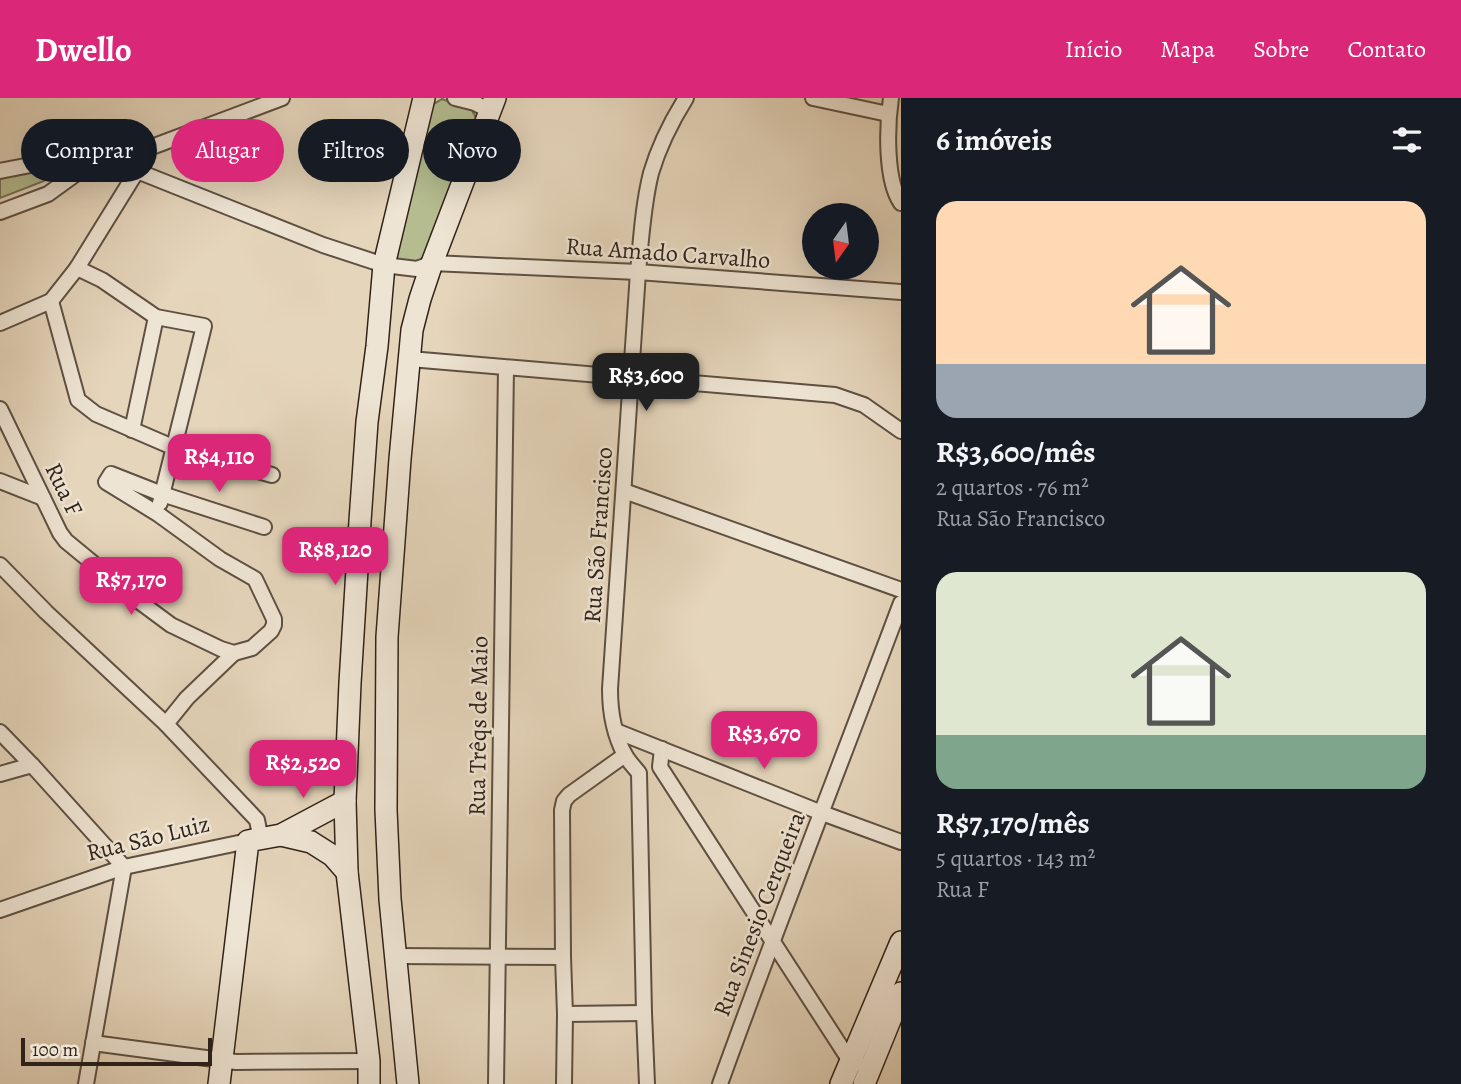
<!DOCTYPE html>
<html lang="pt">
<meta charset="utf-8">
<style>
:root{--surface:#171b24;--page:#20242c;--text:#f1f3f6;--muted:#9ea1a6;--accent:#db2777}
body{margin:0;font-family:Alegreya,serif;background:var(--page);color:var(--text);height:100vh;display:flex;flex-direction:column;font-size:26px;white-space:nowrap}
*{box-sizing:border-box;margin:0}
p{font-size:23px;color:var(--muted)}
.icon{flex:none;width:38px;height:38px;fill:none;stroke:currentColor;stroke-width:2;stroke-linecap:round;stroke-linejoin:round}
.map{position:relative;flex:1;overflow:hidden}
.sheet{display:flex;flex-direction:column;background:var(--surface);width:560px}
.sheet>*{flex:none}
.banner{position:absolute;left:21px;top:21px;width:665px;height:63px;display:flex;gap:14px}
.needle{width:46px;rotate:194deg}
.tools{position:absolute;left:802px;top:105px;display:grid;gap:14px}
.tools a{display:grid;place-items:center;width:77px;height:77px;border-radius:50%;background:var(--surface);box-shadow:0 7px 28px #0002;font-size:35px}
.scale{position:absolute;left:21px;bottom:18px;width:191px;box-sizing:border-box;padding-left:7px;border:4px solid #312319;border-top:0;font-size:19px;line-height:24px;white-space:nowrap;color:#312319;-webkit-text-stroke:5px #eee4d3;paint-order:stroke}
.price{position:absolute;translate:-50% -60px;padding:0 16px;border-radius:14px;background:var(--accent);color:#fff;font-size:23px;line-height:46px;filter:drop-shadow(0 2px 4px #0008)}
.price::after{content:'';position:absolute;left:50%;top:42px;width:21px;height:16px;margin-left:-10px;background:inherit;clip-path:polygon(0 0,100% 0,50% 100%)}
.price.current{background:#222;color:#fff}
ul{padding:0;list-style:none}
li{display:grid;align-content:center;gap:14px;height:371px;padding:0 35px}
li span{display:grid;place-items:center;height:217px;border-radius:21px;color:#555}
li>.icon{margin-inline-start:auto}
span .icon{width:126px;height:126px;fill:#fffc;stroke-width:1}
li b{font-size:30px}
h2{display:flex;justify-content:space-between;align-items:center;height:84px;padding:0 35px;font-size:30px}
.tag{padding:0 24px;border-radius:32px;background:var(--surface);box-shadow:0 7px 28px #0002;font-size:24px;line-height:63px}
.tag.current{background:var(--accent);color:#fff}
header{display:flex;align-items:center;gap:42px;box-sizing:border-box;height:98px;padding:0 35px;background:var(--accent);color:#fff}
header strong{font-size:33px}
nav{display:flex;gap:38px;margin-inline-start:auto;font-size:24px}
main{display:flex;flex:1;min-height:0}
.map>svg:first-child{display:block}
.green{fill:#b5bd90;stroke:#737054;stroke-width:2}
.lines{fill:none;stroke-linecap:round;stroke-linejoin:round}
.street-casing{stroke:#5e5042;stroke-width:18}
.secondary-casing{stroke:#312319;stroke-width:24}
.street{stroke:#eee4d3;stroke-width:14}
.secondary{stroke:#eee4d3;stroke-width:21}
.labels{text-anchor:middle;stroke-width:5;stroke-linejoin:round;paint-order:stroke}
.street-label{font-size:24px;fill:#312319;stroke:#eee4d3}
</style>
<header>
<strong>Dwello</strong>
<nav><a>Início</a><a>Mapa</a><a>Sobre</a><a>Contato</a></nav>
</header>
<main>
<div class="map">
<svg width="901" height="986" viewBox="0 0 901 986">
<rect width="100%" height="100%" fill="#e5d5bb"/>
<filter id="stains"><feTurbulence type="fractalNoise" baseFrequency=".00286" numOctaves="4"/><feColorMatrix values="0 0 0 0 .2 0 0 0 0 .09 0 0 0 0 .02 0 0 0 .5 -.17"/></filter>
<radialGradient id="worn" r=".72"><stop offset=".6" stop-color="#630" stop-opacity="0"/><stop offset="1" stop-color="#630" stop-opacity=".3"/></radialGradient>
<g class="green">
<polygon points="442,1 472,12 478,24 425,162 401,165 392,156 426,11"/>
<polygon points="39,70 47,74 48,79 44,83 0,100 0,81"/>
</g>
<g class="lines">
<defs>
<g id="street">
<polyline points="455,0 475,5 490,13"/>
<polyline points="813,0 888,16"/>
<path d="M891 0C887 27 885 82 901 105"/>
<polyline points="133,56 282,0"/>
<polyline points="0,73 46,64 77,75"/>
<polyline points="0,114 48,96 77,75 133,56 137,73 323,147 384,167 417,171 432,165 638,174 901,194"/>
<polyline points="77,170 102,182 156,219 204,228 160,405"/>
<polyline points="51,203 78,302 96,316 175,350 272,377"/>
<polyline points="0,225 51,203 77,170 137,73"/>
<polyline points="410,261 835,297 864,307 901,333"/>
<polyline points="0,311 60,435 66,443 140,504 171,527 221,551 234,555 252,550 271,533 274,527 274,521 255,481 220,461 158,416 106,384 111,376 162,396 264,429"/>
<polyline points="132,332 156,219"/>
<polyline points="0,383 43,400"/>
<polyline points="624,393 901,492"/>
<polyline points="0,467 46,514 166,626 257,722 261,742"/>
<polyline points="166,626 187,600 234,555"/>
<polyline points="616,633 822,715 901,744"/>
<polyline points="0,634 32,667 124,769 86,986"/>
<polyline points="662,651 660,669 850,963 857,965"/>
<polyline points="0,676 32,667"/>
<polyline points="0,812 124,769 248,743"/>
<polyline points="396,858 563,859"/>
<polyline points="565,916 644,915"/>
<polyline points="93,945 236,964 369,963"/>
<polyline points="496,986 506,270"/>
<polyline points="564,986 565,916 563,859 562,712 564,703 569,697 625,657"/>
<path d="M647 986 644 915 639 675C635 670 629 664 625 657 614 637 610 613 610 591L638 174C641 142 643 107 651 75 659 48 671 24 686 0"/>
<path d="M720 986C778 825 841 665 901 505"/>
</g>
<g id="secondary">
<polyline points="281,737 311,744 333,758 347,774"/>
<polyline points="219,986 248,743 281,737 345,703"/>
<polyline points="369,986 369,963 347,774 345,703 350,585 360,423 367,324 377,248 384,167 424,0"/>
<polyline points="408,986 390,801 386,712 387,539 400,361 412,232 420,201 432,165 495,0"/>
<polyline points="841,986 901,844"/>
<polyline points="864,986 901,895"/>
</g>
</defs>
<use href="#street" class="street-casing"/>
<use href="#secondary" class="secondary-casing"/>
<use href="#street" class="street"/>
<use href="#secondary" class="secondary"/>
</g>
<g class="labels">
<g class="street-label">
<text transform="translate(668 155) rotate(4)" y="8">Rua Amado Carvalho</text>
<text transform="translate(64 391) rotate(64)" y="8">Rua F</text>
<text transform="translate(598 437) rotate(-86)" y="8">Rua São Francisco</text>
<text transform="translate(478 628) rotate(-89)" y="8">Rua Trêqs de Maio</text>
<text transform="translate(148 740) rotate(-14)" y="8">Rua São Luiz</text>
<text transform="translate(759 816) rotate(-69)" y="8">Rua Sinesio Cerqueira</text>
</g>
</g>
<rect width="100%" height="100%" filter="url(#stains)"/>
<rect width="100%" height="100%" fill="url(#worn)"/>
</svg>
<div class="tools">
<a><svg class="needle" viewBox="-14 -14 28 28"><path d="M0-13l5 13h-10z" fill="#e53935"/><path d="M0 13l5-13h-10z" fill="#9ea1a6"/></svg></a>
</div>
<div class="scale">100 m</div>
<b class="price current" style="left:646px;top:315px">R$3,600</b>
<b class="price" style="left:219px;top:396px">R$4,110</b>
<b class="price" style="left:335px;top:489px">R$8,120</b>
<b class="price" style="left:131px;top:519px">R$7,170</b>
<b class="price" style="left:764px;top:673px">R$3,670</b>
<b class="price" style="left:303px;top:702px">R$2,520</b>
<div class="banner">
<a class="tag">Comprar</a>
<a class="tag current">Alugar</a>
<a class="tag">Filtros</a>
<a class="tag">Novo</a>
</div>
</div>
<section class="sheet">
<h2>6 imóveis<svg class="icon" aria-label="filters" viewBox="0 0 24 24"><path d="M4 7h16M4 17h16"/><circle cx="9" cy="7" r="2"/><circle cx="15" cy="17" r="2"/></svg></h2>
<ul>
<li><span style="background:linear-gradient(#ffd9b3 75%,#9aa5b1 0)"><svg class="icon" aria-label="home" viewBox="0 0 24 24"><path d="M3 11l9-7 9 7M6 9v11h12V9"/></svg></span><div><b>R$3,600/mês</b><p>2 quartos · 76 m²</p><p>Rua São Francisco</p></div></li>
<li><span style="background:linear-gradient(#dfe7d0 75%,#7fa58c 0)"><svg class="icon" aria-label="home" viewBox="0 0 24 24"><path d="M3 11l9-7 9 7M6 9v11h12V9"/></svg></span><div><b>R$7,170/mês</b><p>5 quartos · 143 m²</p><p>Rua F</p></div></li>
</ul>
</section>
</main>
